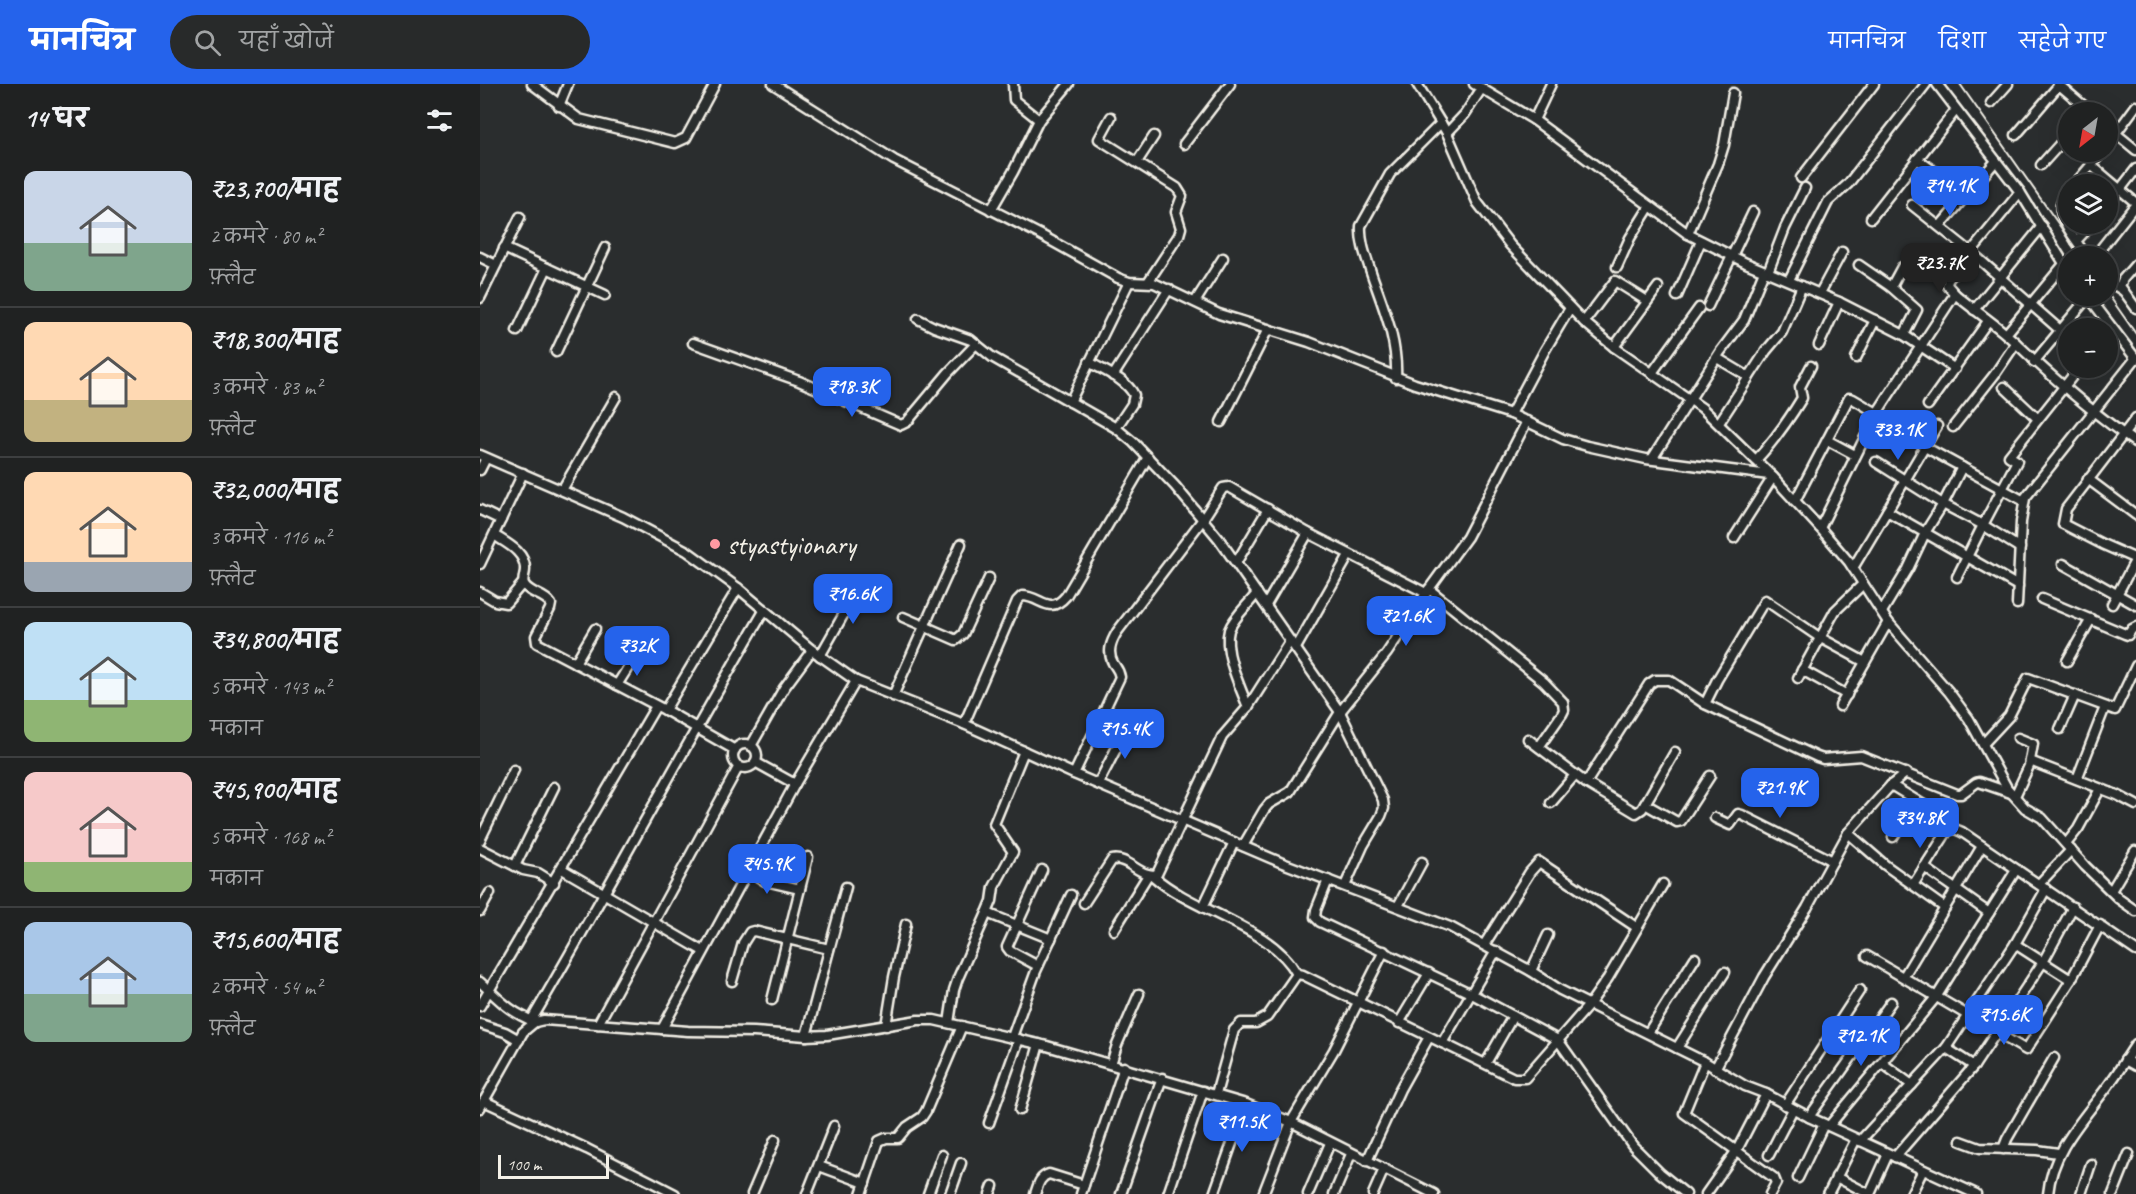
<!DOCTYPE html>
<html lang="hi">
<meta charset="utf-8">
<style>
:root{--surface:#202222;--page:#282a2a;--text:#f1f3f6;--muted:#a2a4a5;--line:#3d3f40;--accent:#2563eb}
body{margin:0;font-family:Caveat,"Playpen Sans Deva",sans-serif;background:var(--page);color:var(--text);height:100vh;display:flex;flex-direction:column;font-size:22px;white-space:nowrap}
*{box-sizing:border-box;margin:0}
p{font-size:20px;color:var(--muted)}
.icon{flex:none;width:33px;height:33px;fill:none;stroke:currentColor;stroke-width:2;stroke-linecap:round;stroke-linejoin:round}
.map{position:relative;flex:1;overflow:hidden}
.drawer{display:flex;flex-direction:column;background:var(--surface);width:480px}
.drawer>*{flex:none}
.needle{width:39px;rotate:211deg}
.controls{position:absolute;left:1578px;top:18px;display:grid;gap:12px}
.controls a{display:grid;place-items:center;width:60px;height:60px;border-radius:50%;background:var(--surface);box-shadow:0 6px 24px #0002,0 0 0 2px var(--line);font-size:30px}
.scale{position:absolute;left:18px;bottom:15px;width:111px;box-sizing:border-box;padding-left:6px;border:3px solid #f4f1e8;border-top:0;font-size:16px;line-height:21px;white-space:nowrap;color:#f4f1e8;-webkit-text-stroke:4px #2a2d2e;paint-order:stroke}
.price{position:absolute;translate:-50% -51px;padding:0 14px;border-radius:12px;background:var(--accent);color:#fff;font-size:20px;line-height:39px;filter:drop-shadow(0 2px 3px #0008)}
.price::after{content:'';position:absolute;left:50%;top:36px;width:18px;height:14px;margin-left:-9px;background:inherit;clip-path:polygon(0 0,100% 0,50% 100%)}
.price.selected{background:#222;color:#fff}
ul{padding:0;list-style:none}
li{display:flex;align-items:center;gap:18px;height:150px;padding:0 24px}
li+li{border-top:2px solid var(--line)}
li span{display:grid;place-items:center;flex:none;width:168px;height:120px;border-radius:12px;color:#555}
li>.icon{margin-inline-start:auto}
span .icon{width:72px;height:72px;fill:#fffc;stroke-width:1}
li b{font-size:26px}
h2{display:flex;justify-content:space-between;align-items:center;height:72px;padding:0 24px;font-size:26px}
header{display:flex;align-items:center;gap:36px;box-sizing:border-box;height:84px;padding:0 30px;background:var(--accent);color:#fff}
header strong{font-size:28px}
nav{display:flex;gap:33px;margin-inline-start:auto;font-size:21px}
.search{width:420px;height:54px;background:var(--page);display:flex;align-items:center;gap:15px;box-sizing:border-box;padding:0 21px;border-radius:33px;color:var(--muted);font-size:22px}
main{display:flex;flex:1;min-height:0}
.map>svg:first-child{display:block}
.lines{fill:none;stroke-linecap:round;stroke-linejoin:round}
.minor-casing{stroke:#f4f1e8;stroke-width:13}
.minor{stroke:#2a2d2e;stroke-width:8}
.rail{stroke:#f4f1e8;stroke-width:2}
.poi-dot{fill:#ff9aa2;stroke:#2a2d2e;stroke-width:2}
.labels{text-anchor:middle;stroke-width:6;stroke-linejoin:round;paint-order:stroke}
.poi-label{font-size:28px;fill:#f4f1e8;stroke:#2a2d2e;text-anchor:start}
</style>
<header>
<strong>मानचित्र</strong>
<div class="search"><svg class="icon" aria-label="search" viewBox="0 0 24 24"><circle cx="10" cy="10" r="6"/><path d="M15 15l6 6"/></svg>यहाँ खोजें</div>
<nav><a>मानचित्र</a><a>दिशा</a><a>सहेजे गए</a></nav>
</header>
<main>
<section class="drawer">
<h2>14 घर<svg class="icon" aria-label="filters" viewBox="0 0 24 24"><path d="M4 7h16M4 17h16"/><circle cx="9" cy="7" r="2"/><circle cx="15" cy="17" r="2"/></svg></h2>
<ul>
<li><span style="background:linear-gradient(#c9d6e8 60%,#7fa58c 0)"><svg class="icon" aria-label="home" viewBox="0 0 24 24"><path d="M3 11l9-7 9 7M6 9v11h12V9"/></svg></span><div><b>₹23,700/माह</b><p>2 कमरे · 80 m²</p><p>फ़्लैट</p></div></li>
<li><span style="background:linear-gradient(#ffd9b3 65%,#c2b280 0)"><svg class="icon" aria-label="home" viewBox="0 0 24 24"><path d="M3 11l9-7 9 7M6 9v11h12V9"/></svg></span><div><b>₹18,300/माह</b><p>3 कमरे · 83 m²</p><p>फ़्लैट</p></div></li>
<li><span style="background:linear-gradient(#ffd9b3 75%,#9aa5b1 0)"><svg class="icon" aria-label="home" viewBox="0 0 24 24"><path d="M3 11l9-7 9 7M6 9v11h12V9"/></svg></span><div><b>₹32,000/माह</b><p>3 कमरे · 116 m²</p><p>फ़्लैट</p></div></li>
<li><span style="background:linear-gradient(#bfe0f5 65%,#8fb573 0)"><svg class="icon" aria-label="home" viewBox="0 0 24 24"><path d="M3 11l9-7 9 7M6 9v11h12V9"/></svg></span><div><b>₹34,800/माह</b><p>5 कमरे · 143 m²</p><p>मकान</p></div></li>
<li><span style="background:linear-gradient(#f6c9c9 75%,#8fb573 0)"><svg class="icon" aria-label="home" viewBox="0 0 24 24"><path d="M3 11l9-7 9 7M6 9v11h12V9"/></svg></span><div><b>₹45,900/माह</b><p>5 कमरे · 168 m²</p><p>मकान</p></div></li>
<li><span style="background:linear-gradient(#a9c7e8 60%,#7fa58c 0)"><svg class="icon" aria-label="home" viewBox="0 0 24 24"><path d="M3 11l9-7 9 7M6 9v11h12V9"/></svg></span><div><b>₹15,600/माह</b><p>2 कमरे · 54 m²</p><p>फ़्लैट</p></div></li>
</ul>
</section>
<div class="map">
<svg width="1656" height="1110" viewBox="0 0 1656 1110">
<rect width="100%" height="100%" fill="#2a2d2e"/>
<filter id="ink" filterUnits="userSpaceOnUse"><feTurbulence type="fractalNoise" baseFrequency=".0167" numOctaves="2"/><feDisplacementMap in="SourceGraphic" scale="12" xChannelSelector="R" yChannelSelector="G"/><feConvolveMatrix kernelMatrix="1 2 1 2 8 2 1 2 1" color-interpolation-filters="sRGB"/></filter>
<g filter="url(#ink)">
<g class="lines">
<defs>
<g id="minor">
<polyline points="52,0 99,35 195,59 206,54 235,0"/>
<polyline points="293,0 414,76 559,150 638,194 649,198 674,199 739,230 829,258 935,300 1031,330 1083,355 1107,362 1166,375 1289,391"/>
<polyline points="533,0 534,16 559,36"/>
<polyline points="937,0 967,49 997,118 1030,161 1104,238 1134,263 1222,324 1293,393 1340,444 1369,478 1408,538 1469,608 1489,635 1527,704 1545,724 1562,734 1605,782 1639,815 1656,827"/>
<polyline points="994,0 1054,36 1208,150 1266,179 1359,218 1424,251 1475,285"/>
<polyline points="1457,0 1540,108 1588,186"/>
<polyline points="1578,0 1611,28"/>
<polyline points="1511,19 1528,0"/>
<polyline points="79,22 88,0"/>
<polyline points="631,33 619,55 697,104 702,112 696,128 701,144 699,151 668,198"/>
<polyline points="1054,36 1071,0"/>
<polyline points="1628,43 1656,66"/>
<polyline points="967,49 985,30 1002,4"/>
<polyline points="1536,51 1579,1"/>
<polyline points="704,60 750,0"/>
<polyline points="1628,60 1656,22"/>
<polyline points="1437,75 1487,111"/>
<polyline points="657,78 674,52"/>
<polyline points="1561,81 1588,51"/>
<polyline points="1611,81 1656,119"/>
<polyline points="1321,94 1394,0"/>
<polyline points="1595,100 1622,68"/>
<path d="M1588 108C1586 112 1582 116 1581 121 1578 134 1599 161 1606 172"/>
<polyline points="1432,121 1491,168 1588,253"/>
<polyline points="1628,121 1656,85"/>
<polyline points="511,126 533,88 559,36 589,0"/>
<polyline points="1391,134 1476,26"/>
<polyline points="1460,142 1516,77"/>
<polyline points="1208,150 1238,80 1244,61 1253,9"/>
<polyline points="1596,157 1612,140"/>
<polyline points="24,164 125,211"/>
<polyline points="1615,172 1656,120"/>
<polyline points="0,173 16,181"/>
<polyline points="1656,180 1643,195 1640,202 1656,224"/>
<polyline points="1379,181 1411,203"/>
<polyline points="1137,183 1150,154 1170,122"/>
<polyline points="1422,183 1411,203 1437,226 1424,251"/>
<polyline points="1288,188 1305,144 1325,104"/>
<polyline points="1309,196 1348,118 1368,100 1446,0"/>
<polyline points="1628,197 1642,206"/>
<polyline points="1340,209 1362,168"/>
<polyline points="1475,210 1467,201 1468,196 1540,108"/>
<polyline points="1197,212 1221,157"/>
<polyline points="1608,212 1656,275"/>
<polyline points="0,214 40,133"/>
<polyline points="715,218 743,174"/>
<polyline points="1228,222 1273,128"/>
<polyline points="1494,226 1562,142"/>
<polyline points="438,235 454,243 491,256 512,273 636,344 653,358 695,402 739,455 860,628 903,716 904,724 901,732 883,762 865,802"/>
<polyline points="1104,238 1135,197 1167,217"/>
<polyline points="37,247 67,184"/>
<polyline points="1526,250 1584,180"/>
<polyline points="213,259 319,297 421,341 427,338 468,289 496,260"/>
<polyline points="1339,261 1359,218"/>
<polyline points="1134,263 1178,203"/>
<polyline points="76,268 125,164"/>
<polyline points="1237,274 1269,293"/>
<polyline points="1376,274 1395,236"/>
<path d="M609 278C624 287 646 295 654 311L652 320 636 344"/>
<polyline points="1554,278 1609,212"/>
<polyline points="1172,289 1219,224"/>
<polyline points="633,292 689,205"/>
<path d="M916 294C918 256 903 223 891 188 886 173 880 158 881 142L910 90 961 39"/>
<polyline points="1524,303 1558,335"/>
<polyline points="590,318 649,198"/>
<polyline points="1448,321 1508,237"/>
<polyline points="1031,330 1065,266 1090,224"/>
<polyline points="1656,334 1586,425 1583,440 1622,460 1656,475"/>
<polyline points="741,338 788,245"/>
<polyline points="1239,339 1286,267 1302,248 1322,202"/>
<polyline points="1473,343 1515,290 1536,259"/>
<polyline points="1347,356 1375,371"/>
<polyline points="1445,363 1544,417"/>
<polyline points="0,371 143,433 207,467 258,504 332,566 376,597 484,640 594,690 800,778 970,843 1051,887 1080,906 1225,978 1265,1002 1286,1010 1329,1033 1496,1110"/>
<polyline points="1172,375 1240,268 1264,236 1284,187"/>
<path d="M1276 376C1294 357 1308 337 1322 314L1320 303 1331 282"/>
<polyline points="1396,378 1461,419 1503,441 1537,377 1529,372 1599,284"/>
<polyline points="0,386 6,374"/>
<polyline points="1608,395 1656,431"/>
<polyline points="82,406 136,313"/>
<polyline points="1315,417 1369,314 1373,315 1397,329"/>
<polyline points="0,426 21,436"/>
<polyline points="1407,427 1457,342"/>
<path d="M1340 444 1397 329 1475 210C1495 227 1517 241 1536 259 1574 295 1613 329 1656 359"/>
<path d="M14 451C26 459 46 468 45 486 45 490 42 496 44 500 49 510 65 510 71 520L70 525 56 552 57 559 185 626 255 666"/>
<polyline points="1254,454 1293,393"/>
<polyline points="756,479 788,425"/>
<polyline points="0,480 43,389"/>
<polyline points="1583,480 1656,521"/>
<polyline points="1373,484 1407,427 1538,502"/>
<polyline points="1477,493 1503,441 1540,464"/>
<polyline points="949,505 1064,598 1083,618 1084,626 1082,630 1059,663"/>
<polyline points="0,508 15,517 26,519 43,499"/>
<polyline points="1562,515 1645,550 1648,551 1652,545 1656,543"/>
<polyline points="1537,520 1541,438 1545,414 1656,274"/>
<polyline points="1632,520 1656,475"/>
<polyline points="786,521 828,449"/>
<polyline points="1402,528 1428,485 1446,447 1463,420 1482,383"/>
<polyline points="423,533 476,556 483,550 509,494"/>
<polyline points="816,564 869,471"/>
<polyline points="340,572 382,498"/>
<polyline points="1587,577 1611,535"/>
<polyline points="95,579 115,545"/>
<polyline points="1322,586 1367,611"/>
<polyline points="1318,594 1355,527 1383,500"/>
<polyline points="137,601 156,571"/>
<polyline points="413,612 481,460"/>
<polyline points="1225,620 1237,596 1285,516 1339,553 1385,578"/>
<polyline points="1360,622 1408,538"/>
<path d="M768 623C760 603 743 567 749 546 754 533 769 520 777 509"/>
<polyline points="185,626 258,504"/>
<path d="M484 640 537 517 542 512C561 512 569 532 586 512L668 373"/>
<polyline points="1580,645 1595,611"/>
<polyline points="1048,655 1106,699 1156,729 1162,725 1195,668"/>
<polyline points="1503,660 1529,632 1548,594 1635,626 1656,582"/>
<circle cx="265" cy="672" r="12"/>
<polyline points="271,662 304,604 332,566"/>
<polyline points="1550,677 1637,711 1656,721"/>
<polyline points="275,678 315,700"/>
<path d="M594 690 640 593C639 586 637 585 633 579 627 568 631 558 637 548L723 435 743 404 749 403 828 449 946 509"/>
<polyline points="1597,695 1625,623"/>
<polyline points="1106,699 1169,600 1175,596 1189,596 1225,620 1337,673 1343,675 1381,672 1477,710 1481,710 1496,699 1499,698 1531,709"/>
<polyline points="618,700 649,640"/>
<polyline points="1411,701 1457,729 1470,743 1482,748 1656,867"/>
<polyline points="1535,712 1549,682 1553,660 1538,654"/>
<polyline points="1071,719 1095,691"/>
<polyline points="1165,720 1197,738 1201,737 1230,692"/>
<polyline points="1235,734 1250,741 1258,730 1262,731 1353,777"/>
<polyline points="1368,749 1405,781 1465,824"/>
<polyline points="1413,753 1437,717"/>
<polyline points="0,756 34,686"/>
<polyline points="1586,760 1598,745 1620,705"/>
<polyline points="763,762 784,726 789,720 810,708 860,628 907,569 949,505 987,453 1047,337"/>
<polyline points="0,764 43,786 58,789 74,799"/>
<polyline points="35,782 74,703"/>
<polyline points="1444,783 1509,829"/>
<polyline points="82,785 223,867"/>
<polyline points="267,786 285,797 320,805"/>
<path d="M673 792C715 829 791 842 817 890"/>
<polyline points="848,796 836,826 835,833 840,838 992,910 1078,956 1153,1062 1180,1089 1206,1110"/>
<polyline points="1559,800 1591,766"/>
<polyline points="1433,801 1470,743"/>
<polyline points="1631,807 1655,767"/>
<path d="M604 819 632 776C648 772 661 795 677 790L742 653 768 623 810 557"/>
<polyline points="918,822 942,778"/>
<polyline points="723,823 754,758"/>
<polyline points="0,827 10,809"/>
<polyline points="507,829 571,855"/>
<polyline points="634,846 668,791"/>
<polyline points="1535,860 1591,896"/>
<polyline points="1004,861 1050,788 1059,778 1156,843"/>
<polyline points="1387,872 1489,932"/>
<polyline points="558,882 530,867 527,863 562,786"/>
<polyline points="1051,887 1068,851"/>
<polyline points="1424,892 1502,762"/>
<polyline points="252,897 263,859 270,848 274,847 349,865"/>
<path d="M0 898C20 916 28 927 55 938"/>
<polyline points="292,916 328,773"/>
<polyline points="0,922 176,622"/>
<path d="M51 937C131 801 204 663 284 527"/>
<polyline points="469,939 474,906 478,894 507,829 512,817 514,803 533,768 514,740 544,667"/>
<polyline points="919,939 949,889"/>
<polyline points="0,940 25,948 39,956"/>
<polyline points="118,940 259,682"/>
<polyline points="406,942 414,893 426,840"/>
<polyline points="182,945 315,700 376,597"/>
<polyline points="1168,949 1215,874"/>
<polyline points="1517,949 1546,966 1591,896 1620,841"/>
<polyline points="326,952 366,803"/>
<polyline points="532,953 556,887 591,811"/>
<polyline points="962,959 1016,867"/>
<polyline points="1197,964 1245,888"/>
<polyline points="1466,964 1494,982"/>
<polyline points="1645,976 1656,982"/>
<polyline points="1225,978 1204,1029 1294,1094 1296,1099 1290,1110"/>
<polyline points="1006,979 1033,932"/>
<polyline points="1402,979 1432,1001"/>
<polyline points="631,980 637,961 659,910"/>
<polyline points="1235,985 1284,893 1327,824 1368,749 1411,701 1426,689"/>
<polyline points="736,1010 754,946 761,939 776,939 787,933 817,890 823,891 1034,994 1045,994 1109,921 1128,894 1183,800"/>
<polyline points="4,1017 107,1065 195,1110"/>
<polyline points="1305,1021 1380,906"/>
<polyline points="0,1024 43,948 55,938 64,936 208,947 274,948 326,952 347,951 438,936 454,936 567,962 766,1020 811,1038 954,1110"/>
<polyline points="540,1026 559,960"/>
<polyline points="1329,1033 1411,918"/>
<polyline points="509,1039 539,955"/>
<polyline points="1349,1042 1457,912 1536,786"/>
<polyline points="1380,1057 1466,964 1535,860 1566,805"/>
<polyline points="1481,1057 1500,1064 1557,1066 1578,1069"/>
<polyline points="1523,1065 1527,1055 1574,974"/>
<polyline points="1289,1071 1313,1025"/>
<polyline points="1415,1073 1494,982 1563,878 1593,823"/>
<polyline points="887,1077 920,1005 949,953"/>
<polyline points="339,1082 385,1099"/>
<polyline points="1356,1093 1389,1110"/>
<polyline points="1318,1094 1344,1040"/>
<polyline points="272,1110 295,1056"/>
<polyline points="327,1110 354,1042"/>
<polyline points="381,1110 399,1057 406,1054 418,1054 427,1043 442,1033 446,1027 482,942"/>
<polyline points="448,1110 462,1071"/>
<polyline points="470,1110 481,1079"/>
<polyline points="510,1110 513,1102"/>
<path d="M555 1110C558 1102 559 1093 569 1090L604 1101"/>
<polyline points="601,1110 644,983"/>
<polyline points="641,1110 682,994"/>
<polyline points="688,1110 723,1007"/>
<polyline points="734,1110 766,1020"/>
<polyline points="783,1110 811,1038 854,966 904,867"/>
<polyline points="828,1110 850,1059"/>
<polyline points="854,1110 871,1070"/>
<polyline points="893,1110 904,1085"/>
<polyline points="1226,1110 1257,1066 1286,1010"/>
<polyline points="1348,1110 1376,1055"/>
<polyline points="1390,1110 1408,1070"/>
<polyline points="1431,1110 1443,1086"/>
<path d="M1568 1110C1572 1065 1605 1034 1630 999 1639 987 1647 973 1656 960"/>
<polyline points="1601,1110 1611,1080"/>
<polyline points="1633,1110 1649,1070"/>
</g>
</defs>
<use href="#minor" class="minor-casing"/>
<use href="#minor" class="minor"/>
<g class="rail">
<polyline points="1480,0 1601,172"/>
<polyline points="1628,210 1656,250"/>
</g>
</g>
</g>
<circle class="poi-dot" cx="235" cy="460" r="6"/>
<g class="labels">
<g class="poi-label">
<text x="247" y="470">styastyionary</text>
</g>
</g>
</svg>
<div class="controls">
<a><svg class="needle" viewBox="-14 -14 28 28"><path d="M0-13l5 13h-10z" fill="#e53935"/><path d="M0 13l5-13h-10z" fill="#a2a4a5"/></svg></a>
<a><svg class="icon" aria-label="layers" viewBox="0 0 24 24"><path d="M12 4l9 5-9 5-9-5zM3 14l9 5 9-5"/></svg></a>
<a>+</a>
<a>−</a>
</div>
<div class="scale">100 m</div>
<b class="price" style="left:1470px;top:133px">₹14.1K</b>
<b class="price selected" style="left:1460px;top:210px">₹23.7K</b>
<b class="price" style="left:372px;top:334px">₹18.3K</b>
<b class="price" style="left:1418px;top:377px">₹33.1K</b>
<b class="price" style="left:373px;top:541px">₹16.6K</b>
<b class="price" style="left:926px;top:563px">₹21.6K</b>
<b class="price" style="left:157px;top:593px">₹32K</b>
<b class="price" style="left:645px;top:676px">₹15.4K</b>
<b class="price" style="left:1300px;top:735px">₹21.9K</b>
<b class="price" style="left:1440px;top:765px">₹34.8K</b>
<b class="price" style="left:287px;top:811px">₹45.9K</b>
<b class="price" style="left:1524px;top:962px">₹15.6K</b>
<b class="price" style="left:1381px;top:983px">₹12.1K</b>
<b class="price" style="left:762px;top:1069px">₹11.5K</b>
</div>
</main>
